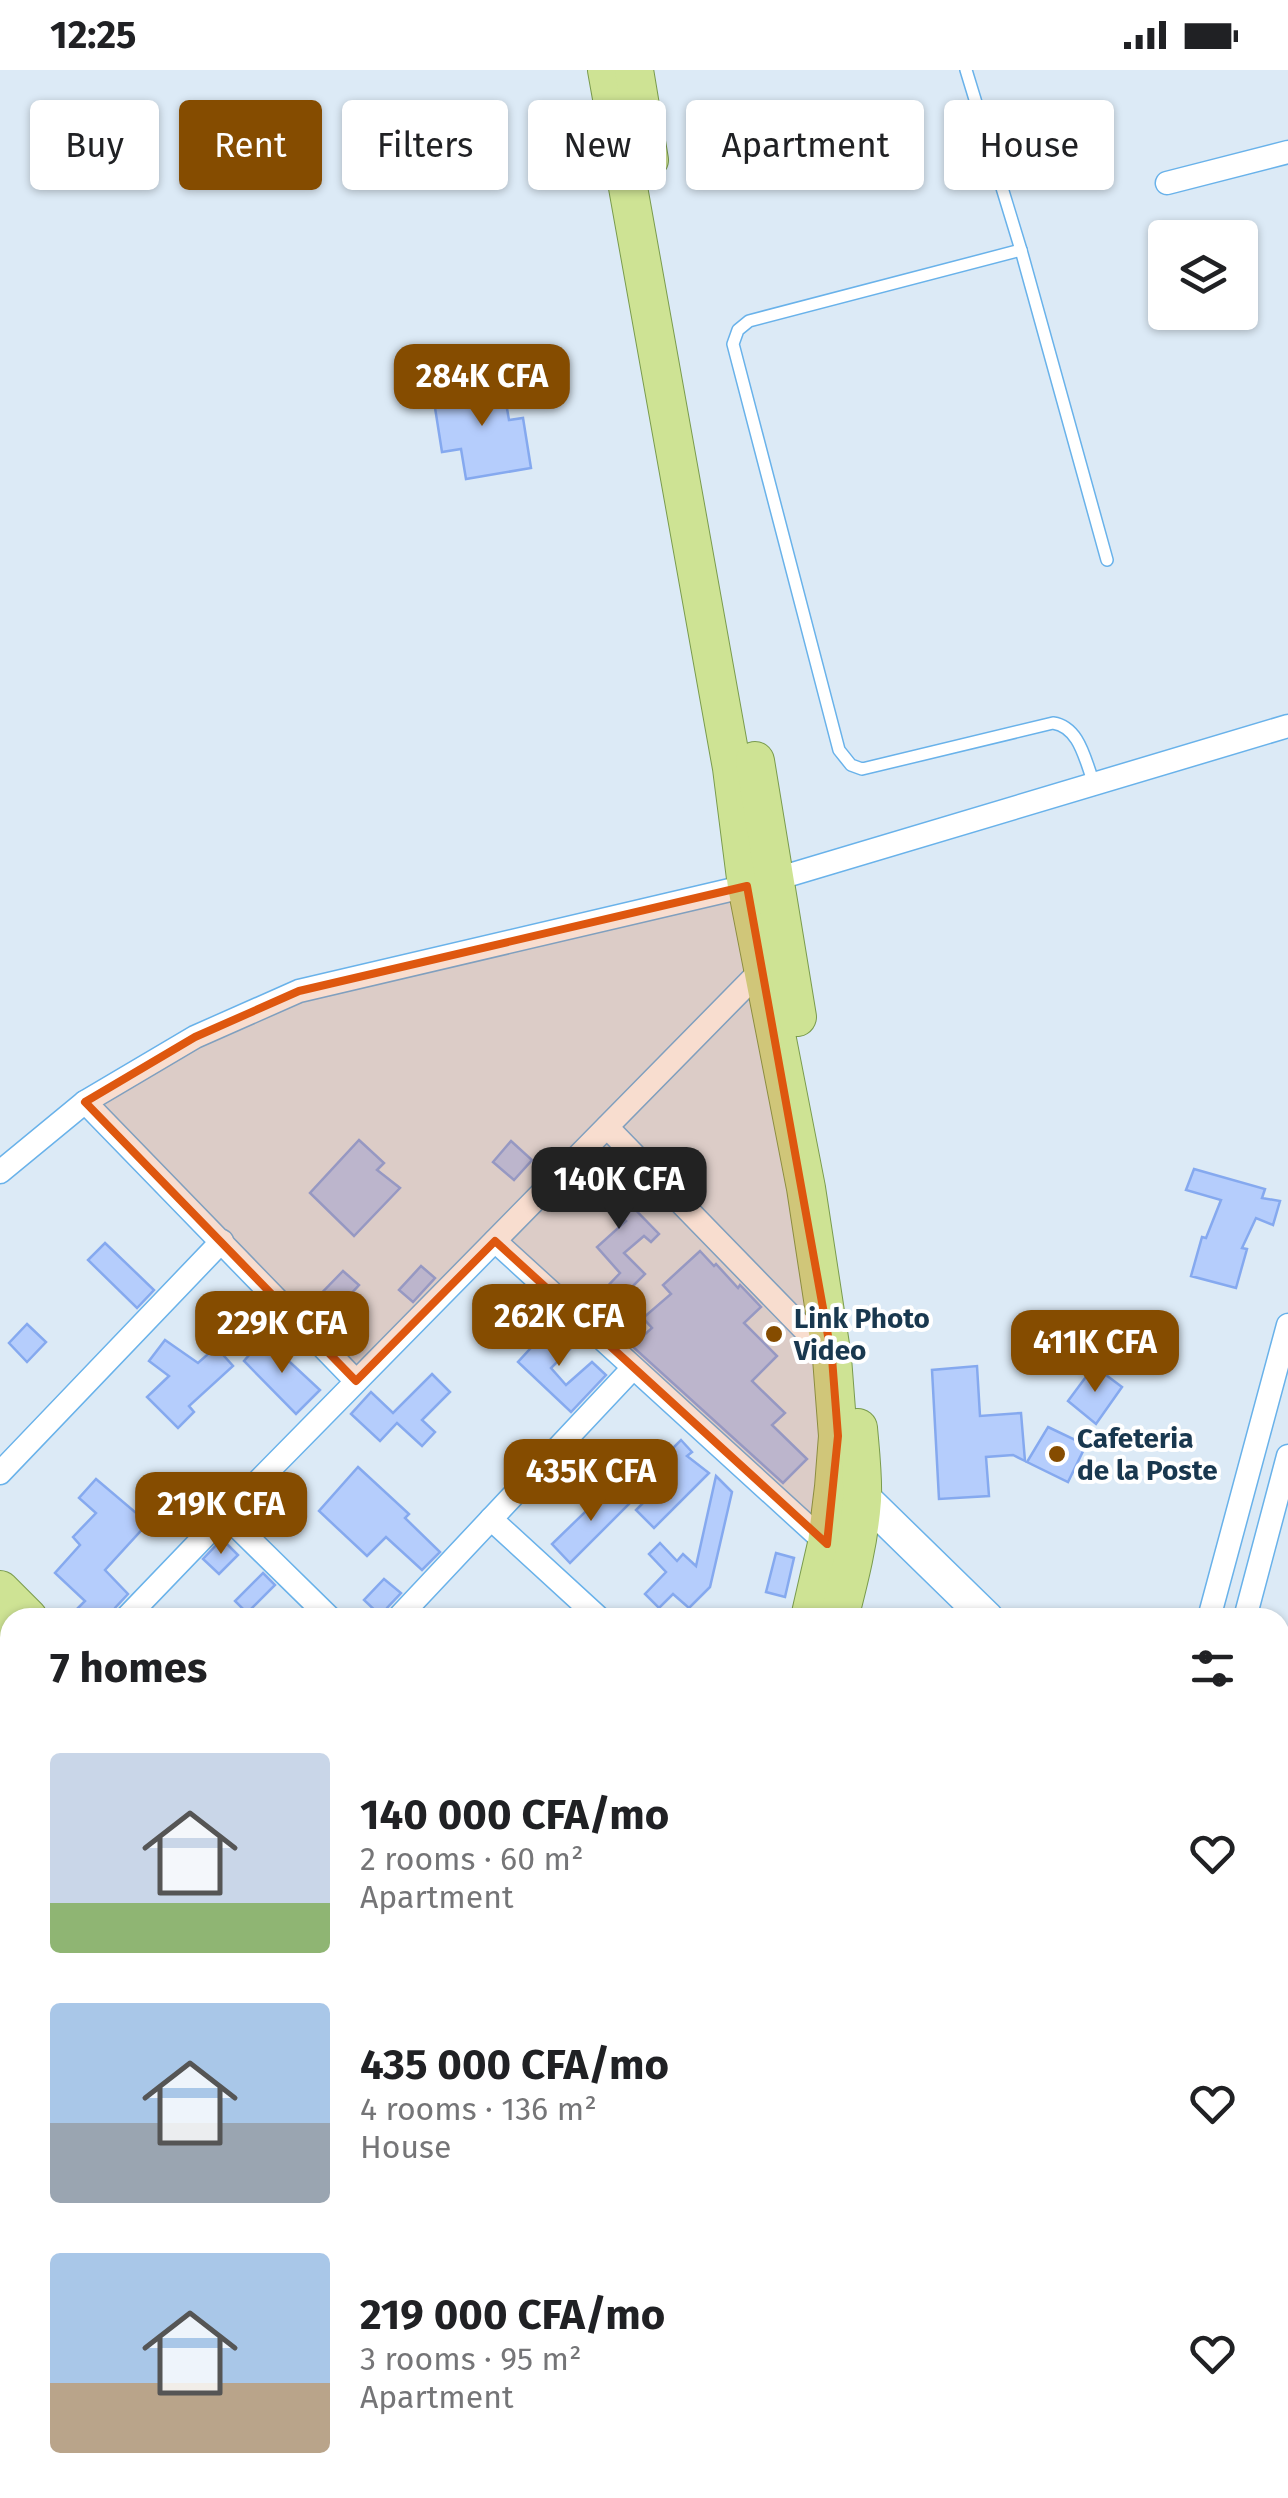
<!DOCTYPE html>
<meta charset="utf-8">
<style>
:root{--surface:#fff;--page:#f2f2f2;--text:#202124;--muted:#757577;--accent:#854c00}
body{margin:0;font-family:"Fira Sans",sans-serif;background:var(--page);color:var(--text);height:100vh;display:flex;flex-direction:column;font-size:38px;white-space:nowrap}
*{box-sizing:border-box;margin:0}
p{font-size:32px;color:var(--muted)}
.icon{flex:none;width:55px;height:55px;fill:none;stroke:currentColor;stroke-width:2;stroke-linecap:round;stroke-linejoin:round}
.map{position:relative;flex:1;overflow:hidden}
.side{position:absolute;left:0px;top:1538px;width:1290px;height:892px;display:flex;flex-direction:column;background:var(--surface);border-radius:30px 30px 0 0;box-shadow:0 2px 8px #0004}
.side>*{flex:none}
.hud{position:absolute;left:30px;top:30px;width:1230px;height:90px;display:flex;gap:20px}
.controls{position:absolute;left:1148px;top:150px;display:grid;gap:20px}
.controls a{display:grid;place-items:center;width:110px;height:110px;border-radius:10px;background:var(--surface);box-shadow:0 2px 8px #0004;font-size:50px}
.price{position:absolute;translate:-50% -85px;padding:0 22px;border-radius:20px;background:var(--accent);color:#fff;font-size:32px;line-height:65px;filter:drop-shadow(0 2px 5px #0008)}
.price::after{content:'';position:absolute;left:50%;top:60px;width:30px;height:22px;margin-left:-15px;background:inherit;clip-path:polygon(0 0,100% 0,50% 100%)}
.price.active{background:#222;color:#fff}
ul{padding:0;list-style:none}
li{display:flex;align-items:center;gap:30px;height:250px;padding:0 50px}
li span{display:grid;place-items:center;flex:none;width:280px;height:200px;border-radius:10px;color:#555}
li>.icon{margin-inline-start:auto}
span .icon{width:120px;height:120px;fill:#fffc;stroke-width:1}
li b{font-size:42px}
h2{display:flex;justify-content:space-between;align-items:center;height:120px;padding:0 50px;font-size:42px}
.tag{padding:0 35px;border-radius:10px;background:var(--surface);box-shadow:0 2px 8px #0004;font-size:35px;line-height:90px}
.tag.active{background:var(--accent);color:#fff}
.status{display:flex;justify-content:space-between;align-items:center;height:70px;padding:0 50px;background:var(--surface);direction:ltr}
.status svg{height:28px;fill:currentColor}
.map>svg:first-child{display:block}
.building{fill:#b5cdfc;stroke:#85a9ef;stroke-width:2.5}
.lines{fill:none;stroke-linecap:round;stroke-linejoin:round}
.lane-casing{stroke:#69b2ea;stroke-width:14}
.street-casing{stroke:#69b2ea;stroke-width:25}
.secondary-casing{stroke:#69b2ea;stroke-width:35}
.primary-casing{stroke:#799b4d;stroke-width:40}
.lane{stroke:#fff;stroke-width:11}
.street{stroke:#fff;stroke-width:22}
.secondary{stroke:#fff;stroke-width:32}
.primary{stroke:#cee394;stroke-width:38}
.marked{fill:#de570f;fill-opacity:0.2;stroke:#de570f;stroke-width:8;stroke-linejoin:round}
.poi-dot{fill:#854c00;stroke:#fff;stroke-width:4}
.labels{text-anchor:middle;stroke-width:8;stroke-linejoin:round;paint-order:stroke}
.poi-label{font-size:28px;font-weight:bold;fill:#19384f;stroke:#fff;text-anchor:start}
</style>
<div class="status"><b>12:25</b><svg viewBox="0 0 49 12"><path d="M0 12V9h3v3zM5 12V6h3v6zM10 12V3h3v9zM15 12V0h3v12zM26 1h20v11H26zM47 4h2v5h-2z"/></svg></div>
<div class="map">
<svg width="1288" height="2428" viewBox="0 0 1288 2428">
<rect width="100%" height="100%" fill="#dceaf6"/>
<g class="building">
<polygon points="501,304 509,350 523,348 531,398 466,409 461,379 442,382 433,325 471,319 470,309"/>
<polygon points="359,1070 384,1093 377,1100 400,1118 354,1166 310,1123"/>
<polygon points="511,1071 532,1090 514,1110 493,1092"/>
<polygon points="592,1093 624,1121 621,1125 659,1164 651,1172 644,1166 624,1183 645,1204 615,1234 603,1221 620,1203 597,1177 626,1151 576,1109"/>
<polygon points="1194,1099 1265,1119 1262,1128 1280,1131 1273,1155 1256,1148 1242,1178 1247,1179 1236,1218 1191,1206 1202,1167 1206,1168 1221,1130 1186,1120"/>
<polygon points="105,1173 154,1220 137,1238 88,1190"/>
<polygon points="700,1181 714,1196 716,1194 738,1218 740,1215 761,1237 744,1253 777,1286 752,1311 785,1343 772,1355 807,1389 783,1413 632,1276 652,1258 643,1248 671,1224 663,1215"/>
<polygon points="421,1196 435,1208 413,1232 399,1220"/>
<polygon points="343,1201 359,1215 328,1249 311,1234"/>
<polygon points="260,1236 278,1252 264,1268 246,1253"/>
<polygon points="27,1254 46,1272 27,1292 9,1273"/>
<polygon points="552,1255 574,1275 551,1298 566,1315 592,1292 606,1305 571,1342 518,1292"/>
<polygon points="264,1268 320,1320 296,1344 244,1291"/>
<polygon points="165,1270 198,1293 216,1277 233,1296 189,1336 194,1342 178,1358 147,1327 169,1306 149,1291"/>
<polygon points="977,1296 980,1346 1021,1343 1025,1391 1013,1385 986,1387 989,1426 939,1429 932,1300"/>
<polygon points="1094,1296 1122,1317 1096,1354 1068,1331"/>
<polygon points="432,1304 450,1322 422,1350 435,1362 422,1376 397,1353 380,1371 351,1344 371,1322 393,1343"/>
<polygon points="1048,1357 1086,1375 1068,1412 1027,1392"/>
<polygon points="681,1370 692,1382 687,1386 709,1403 654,1458 636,1440 674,1402 661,1390"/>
<polygon points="358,1397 409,1444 405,1448 440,1482 422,1500 386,1467 367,1486 319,1441"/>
<polygon points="716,1406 732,1422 710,1517 689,1538 673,1524 659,1538 645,1524 666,1502 649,1484 660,1473 677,1491 683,1484 696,1496"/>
<polygon points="96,1409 148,1453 105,1500 128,1524 115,1538 111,1548 68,1548 85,1531 55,1503 80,1475 73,1467 96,1443 79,1428"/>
<polygon points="613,1415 630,1433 570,1493 552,1474"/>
<polygon points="222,1469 238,1485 219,1504 203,1489"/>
<polygon points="776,1483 794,1488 785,1527 766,1522"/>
<polygon points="263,1503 275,1515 247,1543 235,1531"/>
<polygon points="384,1509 401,1523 387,1538 383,1548 364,1530"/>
</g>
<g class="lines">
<defs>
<g id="lane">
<polyline points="966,0 1021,180 1107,490"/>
<path d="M1021 180 749 251 738 260 733 274 839 680 851 695 862 699 1053 653C1080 657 1085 691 1094 713"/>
</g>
<g id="street">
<polyline points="1167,113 1288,82"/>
<polyline points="776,809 1288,656"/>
<polyline points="85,1032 356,1311"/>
<polyline points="607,1057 829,1285"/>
<polyline points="0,1102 85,1032 195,967 299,921 747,816"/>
<polyline points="495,1171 827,1474"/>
<polyline points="0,1403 222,1171"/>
<polyline points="225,1445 330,1548"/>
<polyline points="491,1449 599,1548"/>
<polyline points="126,1548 225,1445 768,893"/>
<polyline points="398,1548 633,1298"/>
<polyline points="1209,1548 1288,1255"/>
<polyline points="1245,1548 1288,1386"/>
<polyline points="0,1903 10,1894"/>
<polyline points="0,2162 10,2154"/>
<polyline points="1280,2203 1288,2212"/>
<polyline points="1280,2345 1288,2338"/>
<polyline points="127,2420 135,2428"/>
<polyline points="292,2428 301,2420"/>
<polyline points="596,2428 604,2420"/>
<polyline points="959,2428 962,2420"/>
<polyline points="1005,2428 1008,2420"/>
</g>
<g id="secondary">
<polyline points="862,1426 987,1548"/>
<polyline points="1280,1704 1288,1702"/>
<polyline points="2,2428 11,2420"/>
</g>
<g id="primary">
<polyline points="607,0 732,698 747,816 806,1118 832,1288 838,1366 834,1417 827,1474 810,1548"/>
<polyline points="634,0 649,90"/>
<polyline points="755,691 797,947"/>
<polyline points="0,1520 28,1548"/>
<path d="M839 1548C849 1509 859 1470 862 1430 863 1406 860 1381 858 1358"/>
<polyline points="0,1564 10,1573"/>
<polyline points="869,2420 877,2428"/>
<polyline points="914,2420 921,2428"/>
</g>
</defs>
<use href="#lane" class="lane-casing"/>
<use href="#street" class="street-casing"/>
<use href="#secondary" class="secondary-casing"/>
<use href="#primary" class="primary-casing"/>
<use href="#lane" class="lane"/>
<use href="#street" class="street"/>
<use href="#secondary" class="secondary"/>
<use href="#primary" class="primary"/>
</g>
<path class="marked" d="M747 816 832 1288 838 1366 827 1474 495 1171 356 1311 85 1032 195 967 299 921Z"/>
<g class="poi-dot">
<circle cx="774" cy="1264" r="10"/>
<circle cx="1057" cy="1384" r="10"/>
</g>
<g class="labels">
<g class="poi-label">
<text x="794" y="1258">Link Photo<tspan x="794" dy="32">Video</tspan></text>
<text x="1077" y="1378">Cafeteria<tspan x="1077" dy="32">de la Poste</tspan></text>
</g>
</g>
</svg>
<div class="controls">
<a><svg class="icon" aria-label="layers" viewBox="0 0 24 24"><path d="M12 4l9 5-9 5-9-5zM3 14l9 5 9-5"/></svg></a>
</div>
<b class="price" style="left:482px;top:359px">284K CFA</b>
<b class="price active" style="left:619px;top:1162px">140K CFA</b>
<b class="price" style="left:559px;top:1299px">262K CFA</b>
<b class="price" style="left:282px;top:1306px">229K CFA</b>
<b class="price" style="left:1095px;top:1325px">411K CFA</b>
<b class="price" style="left:591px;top:1454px">435K CFA</b>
<b class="price" style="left:221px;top:1487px">219K CFA</b>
<div class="hud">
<a class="tag">Buy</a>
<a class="tag active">Rent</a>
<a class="tag">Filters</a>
<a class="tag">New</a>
<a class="tag">Apartment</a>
<a class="tag">House</a>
</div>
<section class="side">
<h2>7 homes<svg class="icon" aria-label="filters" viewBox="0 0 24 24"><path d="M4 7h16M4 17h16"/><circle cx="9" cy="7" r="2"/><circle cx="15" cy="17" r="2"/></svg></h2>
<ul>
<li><span style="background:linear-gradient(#c9d6e8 75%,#8fb573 0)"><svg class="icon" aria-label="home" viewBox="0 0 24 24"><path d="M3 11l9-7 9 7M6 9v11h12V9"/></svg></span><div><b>140 000 CFA/mo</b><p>2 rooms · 60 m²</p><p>Apartment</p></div><svg class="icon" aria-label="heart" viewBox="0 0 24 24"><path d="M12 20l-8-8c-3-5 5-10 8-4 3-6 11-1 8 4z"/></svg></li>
<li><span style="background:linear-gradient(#a9c7e8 60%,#9aa5b1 0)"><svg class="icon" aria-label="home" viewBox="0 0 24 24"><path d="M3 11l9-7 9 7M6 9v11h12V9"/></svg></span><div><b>435 000 CFA/mo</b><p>4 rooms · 136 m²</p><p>House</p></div><svg class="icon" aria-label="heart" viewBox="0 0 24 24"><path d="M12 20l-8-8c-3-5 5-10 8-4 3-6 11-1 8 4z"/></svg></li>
<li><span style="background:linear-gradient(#a9c7e8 65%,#b9a48a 0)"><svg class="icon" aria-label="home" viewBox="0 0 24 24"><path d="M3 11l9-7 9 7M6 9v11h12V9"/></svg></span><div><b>219 000 CFA/mo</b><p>3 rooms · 95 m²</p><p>Apartment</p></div><svg class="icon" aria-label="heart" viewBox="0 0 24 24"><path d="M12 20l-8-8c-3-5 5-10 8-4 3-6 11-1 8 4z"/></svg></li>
</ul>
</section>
</div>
